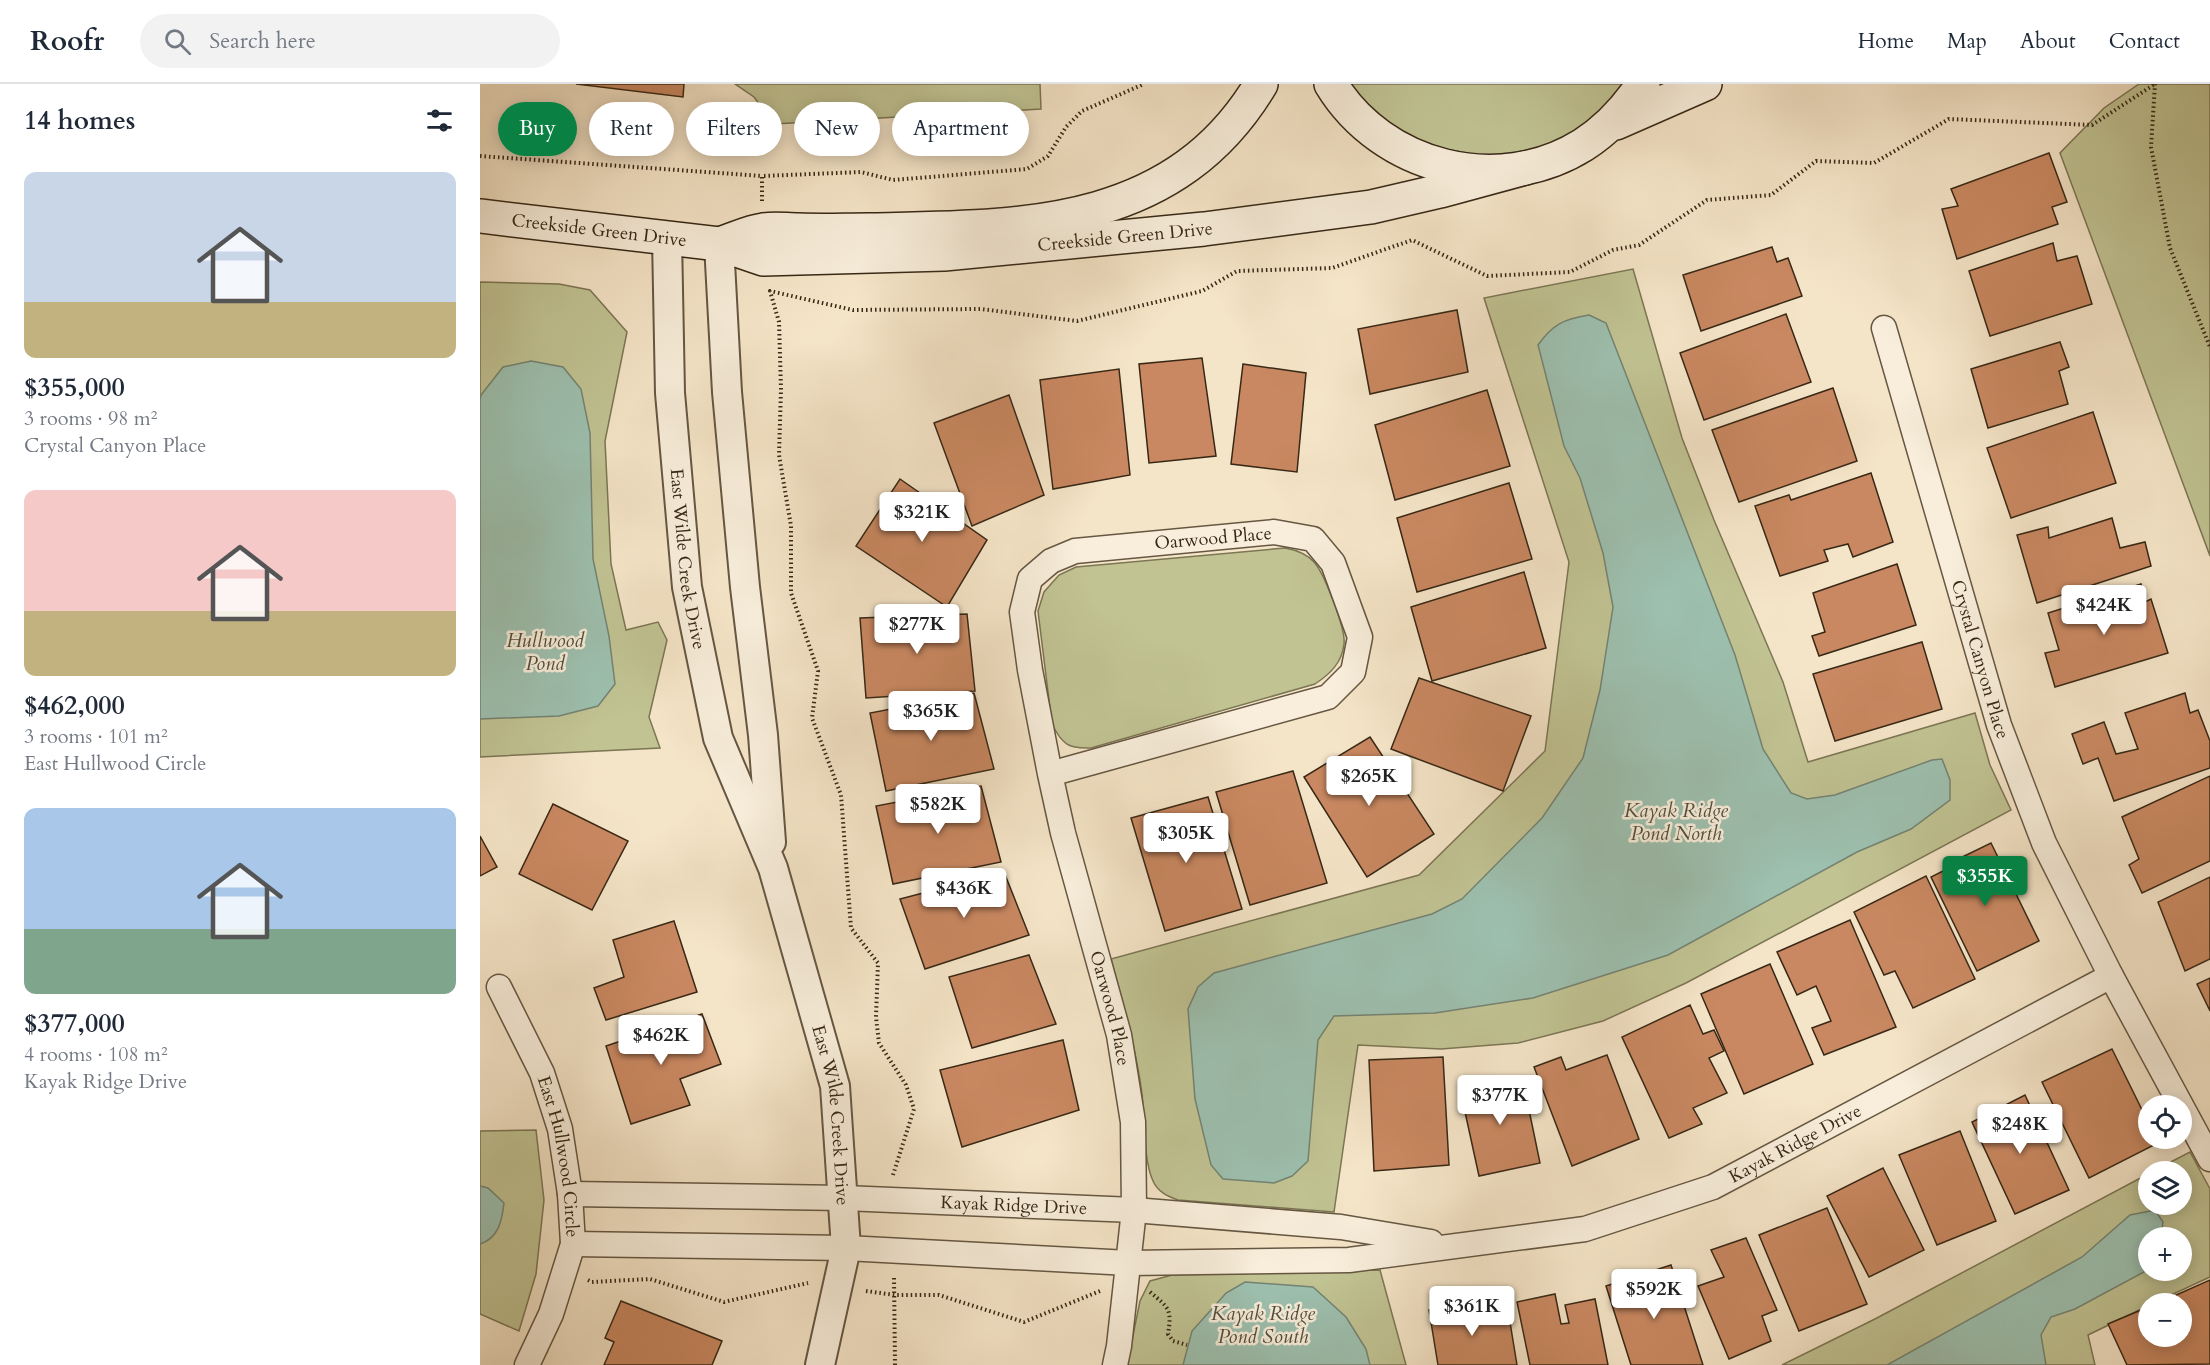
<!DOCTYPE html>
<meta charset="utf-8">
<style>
:root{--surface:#fff;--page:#f2f2f3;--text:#1f2937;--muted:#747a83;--line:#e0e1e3;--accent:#0b8043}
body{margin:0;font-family:Cardo,serif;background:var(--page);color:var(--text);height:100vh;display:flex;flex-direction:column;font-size:22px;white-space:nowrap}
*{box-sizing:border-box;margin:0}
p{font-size:20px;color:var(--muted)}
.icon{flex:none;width:33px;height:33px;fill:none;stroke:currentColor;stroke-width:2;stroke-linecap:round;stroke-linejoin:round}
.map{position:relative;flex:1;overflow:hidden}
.side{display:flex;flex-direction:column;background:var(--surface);width:480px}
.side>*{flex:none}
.guide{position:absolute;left:18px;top:18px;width:570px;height:54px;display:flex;gap:12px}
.fabs{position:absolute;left:1658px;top:1011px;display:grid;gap:12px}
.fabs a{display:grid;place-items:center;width:54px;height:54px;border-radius:50%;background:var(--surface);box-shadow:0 3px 15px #0003;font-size:30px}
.price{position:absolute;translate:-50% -51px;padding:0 14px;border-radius:6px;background:#fff;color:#222;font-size:20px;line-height:39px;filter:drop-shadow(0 2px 3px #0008)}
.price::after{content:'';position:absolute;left:50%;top:36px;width:18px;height:14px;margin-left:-9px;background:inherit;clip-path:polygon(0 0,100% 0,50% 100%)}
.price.on{background:var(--accent);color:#fff}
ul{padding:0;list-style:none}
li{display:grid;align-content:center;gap:12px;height:318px;padding:0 24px}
li span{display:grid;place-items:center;height:186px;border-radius:12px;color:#555}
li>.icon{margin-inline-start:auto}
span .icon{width:108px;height:108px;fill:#fffc;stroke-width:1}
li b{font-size:26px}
h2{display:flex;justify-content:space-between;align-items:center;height:72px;padding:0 24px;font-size:26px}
.pill{padding:0 21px;border-radius:27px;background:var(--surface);box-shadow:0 3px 15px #0003;font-size:21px;line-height:54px}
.pill.on{background:var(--accent);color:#fff}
header{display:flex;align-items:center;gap:36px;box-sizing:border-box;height:84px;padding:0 30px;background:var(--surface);border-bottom:2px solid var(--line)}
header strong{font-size:28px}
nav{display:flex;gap:33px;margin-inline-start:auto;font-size:21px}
.search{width:420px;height:54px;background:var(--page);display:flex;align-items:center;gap:15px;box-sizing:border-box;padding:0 21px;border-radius:33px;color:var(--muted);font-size:22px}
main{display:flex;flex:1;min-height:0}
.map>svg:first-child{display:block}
.green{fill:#c1c393;stroke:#7c7654;stroke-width:1.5;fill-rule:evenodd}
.water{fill:#9dc0af;stroke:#748372;stroke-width:1.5}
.building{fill:#c98861;stroke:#372816;stroke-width:1.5}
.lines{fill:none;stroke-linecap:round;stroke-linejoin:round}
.minor-casing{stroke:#665742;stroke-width:27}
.tertiary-casing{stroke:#665742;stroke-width:32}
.secondary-casing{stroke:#372816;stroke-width:36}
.path{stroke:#372816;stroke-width:4;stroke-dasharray:1.5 3;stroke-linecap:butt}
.minor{stroke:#f8eedb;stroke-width:24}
.tertiary{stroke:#f8eedb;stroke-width:28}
.secondary{stroke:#f8eedb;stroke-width:33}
.labels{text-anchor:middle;stroke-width:5;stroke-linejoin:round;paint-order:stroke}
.street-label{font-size:18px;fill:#372816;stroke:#f8eedb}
.water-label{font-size:20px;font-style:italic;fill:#504e3c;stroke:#f8eedb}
</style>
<header>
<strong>Roofr</strong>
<div class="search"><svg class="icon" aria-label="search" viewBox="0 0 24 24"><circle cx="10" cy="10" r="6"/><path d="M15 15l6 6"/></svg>Search here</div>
<nav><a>Home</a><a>Map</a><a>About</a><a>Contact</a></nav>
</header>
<main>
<section class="side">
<h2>14 homes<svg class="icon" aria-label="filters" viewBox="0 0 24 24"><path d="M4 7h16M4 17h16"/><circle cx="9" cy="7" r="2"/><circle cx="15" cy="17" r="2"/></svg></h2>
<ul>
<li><span style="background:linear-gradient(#c9d6e8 70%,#c2b280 0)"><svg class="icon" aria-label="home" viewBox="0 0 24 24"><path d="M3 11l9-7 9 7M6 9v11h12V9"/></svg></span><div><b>$355,000</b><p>3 rooms · 98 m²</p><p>Crystal Canyon Place</p></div></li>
<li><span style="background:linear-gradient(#f6c9c9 65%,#c2b280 0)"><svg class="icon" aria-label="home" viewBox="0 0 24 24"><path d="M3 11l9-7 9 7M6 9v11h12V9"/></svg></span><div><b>$462,000</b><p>3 rooms · 101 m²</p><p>East Hullwood Circle</p></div></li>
<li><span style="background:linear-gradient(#a9c7e8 65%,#7fa58c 0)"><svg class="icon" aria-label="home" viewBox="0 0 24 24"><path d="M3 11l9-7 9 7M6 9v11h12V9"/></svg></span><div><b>$377,000</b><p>4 rooms · 108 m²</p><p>Kayak Ridge Drive</p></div></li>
</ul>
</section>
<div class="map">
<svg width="1730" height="1281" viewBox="0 0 1730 1281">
<rect width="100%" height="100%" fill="#f5e5c8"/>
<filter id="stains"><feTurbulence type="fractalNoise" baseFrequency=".00333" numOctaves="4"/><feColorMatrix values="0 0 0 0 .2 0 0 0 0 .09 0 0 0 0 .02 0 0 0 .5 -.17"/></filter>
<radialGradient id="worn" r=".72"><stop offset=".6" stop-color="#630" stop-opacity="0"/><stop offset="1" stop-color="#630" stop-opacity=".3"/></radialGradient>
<g class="green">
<polygon points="255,0 560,0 561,25 294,40 274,13"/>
<polygon points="865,0 1149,0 1097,51 1025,76 932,59"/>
<polygon points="1659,0 1730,0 1730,472 1580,69 1624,24"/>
<path d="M1153 185 1202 354 1234 436 1303 598 1328 678 1495 629 1510 681 1531 726 1206 899 1123 937 1038 959 961 965 878 961 854 1128 698 1116C687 1112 678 1108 673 1097 663 1075 665 1035 662 1010 656 964 643 919 631 875L939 791 1065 667 1089 478 1004 214Z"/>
<polygon points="0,198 79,200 110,206 147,248 125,357 131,480 146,546 178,538 187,556 169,633 180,664 0,673"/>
<path d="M805 464C816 466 826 469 834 478 844 489 866 545 864 560 862 579 850 590 835 600L611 664C588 665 582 660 572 640L558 527 564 508 579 491 596 483Z"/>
<polygon points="56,1046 64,1116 56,1190 39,1247 0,1230 0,1047"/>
<path d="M1710 1068 1730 1105V1193L1674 1219 1668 1220V1222L1608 1251 1615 1281H1302L1395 1235 1668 1090V1120H1701V1088L1673 1087ZM1668 1154H1701V1186H1668Z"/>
<polygon points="900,1186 926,1281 647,1281 660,1217 670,1197 692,1191"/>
</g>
<g class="water">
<path d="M1109 231 1126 239 1255 571 1283 665 1311 709 1327 715 1355 711 1452 676 1462 675 1470 696V716L1431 745 1377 768 1188 871 1053 914 955 929 854 932 838 956 828 1077 812 1092 794 1099 743 1095 731 1081 715 1015 708 925 718 903 734 889 952 830 982 815 1062 734 1103 674 1120 606 1133 523 1123 469 1100 394 1084 362 1058 261C1073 240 1084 235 1109 231Z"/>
<polygon points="51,277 83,283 101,305 110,349 113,475 129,552 135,600 118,622 79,632 0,635 0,316 1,311 23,283"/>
<path d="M0 1102 8 1104 24 1119C22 1136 19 1154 0 1160Z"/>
<polygon points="1675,1126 1683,1138 1681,1153 1668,1154 1668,1181 1664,1188 1595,1225 1571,1233 1561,1251 1566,1281 1407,1281 1602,1173 1650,1131"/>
<polygon points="765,1198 833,1203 866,1233 886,1265 890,1281 703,1281 712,1247 746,1209"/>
</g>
<g class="building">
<polygon points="96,0 204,0 203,13"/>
<polygon points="1569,69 1587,118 1572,123 1578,140 1477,175 1462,125 1478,122 1471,105"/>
<polygon points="1573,159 1577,177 1597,172 1612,220 1510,252 1489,187"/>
<polygon points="1292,163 1297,178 1308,174 1322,212 1221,247 1203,191"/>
<polygon points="977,226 988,288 890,310 878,245"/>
<polygon points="1306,230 1331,298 1224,336 1200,269"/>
<polygon points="1580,258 1589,283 1579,287 1588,320 1508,344 1491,285"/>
<polygon points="722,274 736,372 669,379 659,280"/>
<polygon points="763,280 826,289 817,388 751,380"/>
<polygon points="639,285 650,391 573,405 560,296"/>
<polygon points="1353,304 1377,377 1259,418 1232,346"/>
<polygon points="1007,306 1030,382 915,416 895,341"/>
<polygon points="529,311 564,411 492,442 454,339"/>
<polygon points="1613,328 1636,399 1531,434 1507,364"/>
<polygon points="1391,389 1413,458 1373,473 1368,460 1344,466 1348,477 1300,492 1275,422 1309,411 1311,416"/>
<polygon points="420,395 507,456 467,523 376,462"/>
<polygon points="1029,399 1052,475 937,508 917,434"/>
<polygon points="1632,434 1640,464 1665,458 1671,482 1557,519 1537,451 1568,443 1569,454"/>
<polygon points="1417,480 1436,541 1339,572 1332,552 1345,548 1333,509"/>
<polygon points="1044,488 1066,564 952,597 931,523"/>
<polygon points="1661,500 1665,518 1671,515 1688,569 1575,603 1565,569 1579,566 1568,529"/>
<polygon points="487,530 495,607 386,614 380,534"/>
<polygon points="1442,558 1462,625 1355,657 1333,590"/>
<polygon points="939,594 1051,632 1023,707 911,665"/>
<polygon points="494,609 514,685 406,707 390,629"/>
<polygon points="1705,609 1710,629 1718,626 1730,657 1730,684 1634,717 1618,674 1603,680 1592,650 1624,638 1636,670 1658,665 1645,629"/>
<polygon points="890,653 954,750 887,793 824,693"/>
<polygon points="813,687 847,799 770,821 736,708"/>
<polygon points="1730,692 1730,777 1662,809 1649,781 1659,775 1642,733"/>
<polygon points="501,702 521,778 413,800 396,722"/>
<polygon points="728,713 762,825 685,847 651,734"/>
<polygon points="73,720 148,757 112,826 39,790"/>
<polygon points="0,752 17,783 0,792"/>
<polygon points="1511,759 1559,857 1497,887 1451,793 1469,784 1468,780"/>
<polygon points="524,788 549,851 445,885 420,815"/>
<polygon points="1446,792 1495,895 1433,924 1415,887 1404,891 1374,828"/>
<polygon points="1730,793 1730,875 1705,887 1678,818"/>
<polygon points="1370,836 1416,943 1344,971 1332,944 1351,937 1336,902 1317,911 1297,868"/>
<polygon points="194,837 217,908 126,936 114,904 144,893 133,856"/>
<polygon points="549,871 576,940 492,964 469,893"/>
<polygon points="1290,880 1333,980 1264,1010 1221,910"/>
<polygon points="1730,894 1730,927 1717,900"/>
<polygon points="1210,921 1223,950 1234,946 1244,967 1229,974 1247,1009 1213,1024 1222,1040 1189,1054 1142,953"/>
<polygon points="222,930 241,980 200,995 210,1021 151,1040 126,962"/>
<polygon points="583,956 599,1026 482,1063 460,986"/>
<polygon points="1632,965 1668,1038 1668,1054 1676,1054 1678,1059 1609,1094 1562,998"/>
<polygon points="1127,971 1159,1055 1092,1082 1054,983 1081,973 1086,986"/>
<polygon points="963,973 969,1081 894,1087 889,976"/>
<polygon points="1042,992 1060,1079 999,1092 980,1005"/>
<polygon points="1545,1011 1589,1106 1535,1130 1492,1038"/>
<polygon points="1480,1047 1516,1137 1457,1161 1419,1071"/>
<polygon points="1403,1084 1444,1166 1389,1193 1347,1112"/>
<polygon points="1347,1124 1387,1220 1319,1247 1279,1151"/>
<polygon points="1266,1154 1297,1226 1282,1232 1291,1257 1249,1275 1218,1202 1244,1193 1231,1166"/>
<polygon points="1191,1181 1223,1281 1151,1281 1126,1202"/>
<polygon points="1730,1196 1730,1280 1647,1281 1628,1240 1668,1223 1668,1252 1701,1252 1701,1220 1676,1220"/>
<polygon points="1075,1210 1081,1240 1089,1239 1085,1221 1115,1215 1128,1281 1050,1281 1037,1218"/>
<polygon points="141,1217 242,1257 232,1281 124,1281 134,1258 125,1254"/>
<polygon points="992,1220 994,1231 1028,1226 1037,1281 958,1281 949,1226"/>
</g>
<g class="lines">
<defs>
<g id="minor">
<path id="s1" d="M1404 244 1519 641 1564 759 1631 892 1730 1075"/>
<path id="s2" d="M570 690 848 613 873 588 880 553 853 479 833 455 794 448 595 467 571 477 550 495 542 528 550 586 570 690 583 749 639 951 653 1038 654 1126 639 1262 635 1281"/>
<path id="s3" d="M19 903 62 989 80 1045 90 1110 93 1160 71 1230 47 1281"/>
<path id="s4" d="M90 1110 364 1114 654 1126 861 1143 951 1158"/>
<path id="s5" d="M93 1160 366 1164 649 1179 869 1176 1105 1145 1233 1103 1631 892"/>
</g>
<g id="tertiary">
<path id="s6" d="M187 154 190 309 207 503 238 654 293 784 355 1002 366 1164 340 1281"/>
<polyline points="239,160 247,308 265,503 283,651 291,758"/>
</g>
<g id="secondary">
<path d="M851 0C902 84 1018 114 1103 61 1128 45 1147 24 1163 0"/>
<polyline points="1136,39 1225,0"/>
<path id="s7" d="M0 132 239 160 283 175 464 170 724 145 891 123 960 107 1045 84"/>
<path d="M239 160C253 156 268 148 283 146 294 144 307 146 319 146 342 147 365 146 388 146 539 143 693 147 781 0"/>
</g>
</defs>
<use href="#minor" class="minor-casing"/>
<use href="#tertiary" class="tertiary-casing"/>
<use href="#secondary" class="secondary-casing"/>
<g class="path">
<polyline points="1675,0 1671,63 1690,164 1730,263"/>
<polyline points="0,72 282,92"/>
<polyline points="282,117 282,92 381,88 413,96 547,85 568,72 586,43 602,27 664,0"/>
<polyline points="413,1091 434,1025 426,1001 399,959 396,933 398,879 371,844 361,711 332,634 338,587 311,509 311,442 299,371 301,305 299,238 290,207 373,226 501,225 597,237 722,207 757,187 852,184 932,156 1007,192 1090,188 1133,166 1159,161 1227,116 1291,111 1336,77 1394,79 1469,35 1612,41 1675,0"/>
<polyline points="414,1194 415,1281"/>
<polyline points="108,1196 112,1198 170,1195 244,1218 328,1199"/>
<polyline points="386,1207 415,1211 459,1211 544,1238 620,1207"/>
<path d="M670 1208C689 1224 692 1225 688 1250L693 1257 707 1261"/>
</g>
<use href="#minor" class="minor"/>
<use href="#tertiary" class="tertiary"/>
<use href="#secondary" class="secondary"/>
</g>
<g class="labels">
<g class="street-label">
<text dy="6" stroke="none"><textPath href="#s7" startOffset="120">Creekside Green Drive</textPath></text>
<text dy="6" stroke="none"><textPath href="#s7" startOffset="650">Creekside Green Drive</textPath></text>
<text transform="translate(733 454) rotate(-5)" y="6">Oarwood Place</text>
<text dy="6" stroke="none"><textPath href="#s6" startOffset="322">East Wilde Creek Drive</textPath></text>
<text dy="6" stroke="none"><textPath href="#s1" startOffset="345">Crystal Canyon Place</textPath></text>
<text dy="6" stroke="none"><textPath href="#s2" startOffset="1203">Oarwood Place</textPath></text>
<text dy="6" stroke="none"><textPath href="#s6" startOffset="900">East Wilde Creek Drive</textPath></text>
<text dy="6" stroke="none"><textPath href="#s5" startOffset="1242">Kayak Ridge Drive</textPath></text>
<text dy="6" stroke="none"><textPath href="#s3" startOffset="182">East Hullwood Circle</textPath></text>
<text dy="6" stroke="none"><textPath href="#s4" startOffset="444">Kayak Ridge Drive</textPath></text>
</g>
<g class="water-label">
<text x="65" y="563">Hullwood<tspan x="65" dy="23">Pond</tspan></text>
<text x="1196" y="733">Kayak Ridge<tspan x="1196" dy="23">Pond North</tspan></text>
<text x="783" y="1236">Kayak Ridge<tspan x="783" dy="23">Pond South</tspan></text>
</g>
</g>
<rect width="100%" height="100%" filter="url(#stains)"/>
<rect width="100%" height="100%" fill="url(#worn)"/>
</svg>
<div class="fabs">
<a><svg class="icon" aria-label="locate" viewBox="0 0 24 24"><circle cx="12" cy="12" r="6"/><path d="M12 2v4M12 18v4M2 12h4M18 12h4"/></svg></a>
<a><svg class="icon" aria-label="layers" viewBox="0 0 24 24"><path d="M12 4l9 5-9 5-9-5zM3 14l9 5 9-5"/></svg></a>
<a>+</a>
<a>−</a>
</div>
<b class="price" style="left:442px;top:459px">$321K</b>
<b class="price" style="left:1624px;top:552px">$424K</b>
<b class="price" style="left:437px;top:571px">$277K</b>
<b class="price" style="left:451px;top:658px">$365K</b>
<b class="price" style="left:889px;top:723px">$265K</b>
<b class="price" style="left:458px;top:751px">$582K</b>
<b class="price" style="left:706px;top:780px">$305K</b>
<b class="price on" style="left:1505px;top:823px">$355K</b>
<b class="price" style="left:484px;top:835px">$436K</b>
<b class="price" style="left:181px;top:982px">$462K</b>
<b class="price" style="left:1020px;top:1042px">$377K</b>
<b class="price" style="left:1540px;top:1071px">$248K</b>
<b class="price" style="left:1174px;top:1236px">$592K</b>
<b class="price" style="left:992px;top:1253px">$361K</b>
<div class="guide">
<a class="pill on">Buy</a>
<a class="pill">Rent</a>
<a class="pill">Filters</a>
<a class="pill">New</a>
<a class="pill">Apartment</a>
</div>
</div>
</main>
